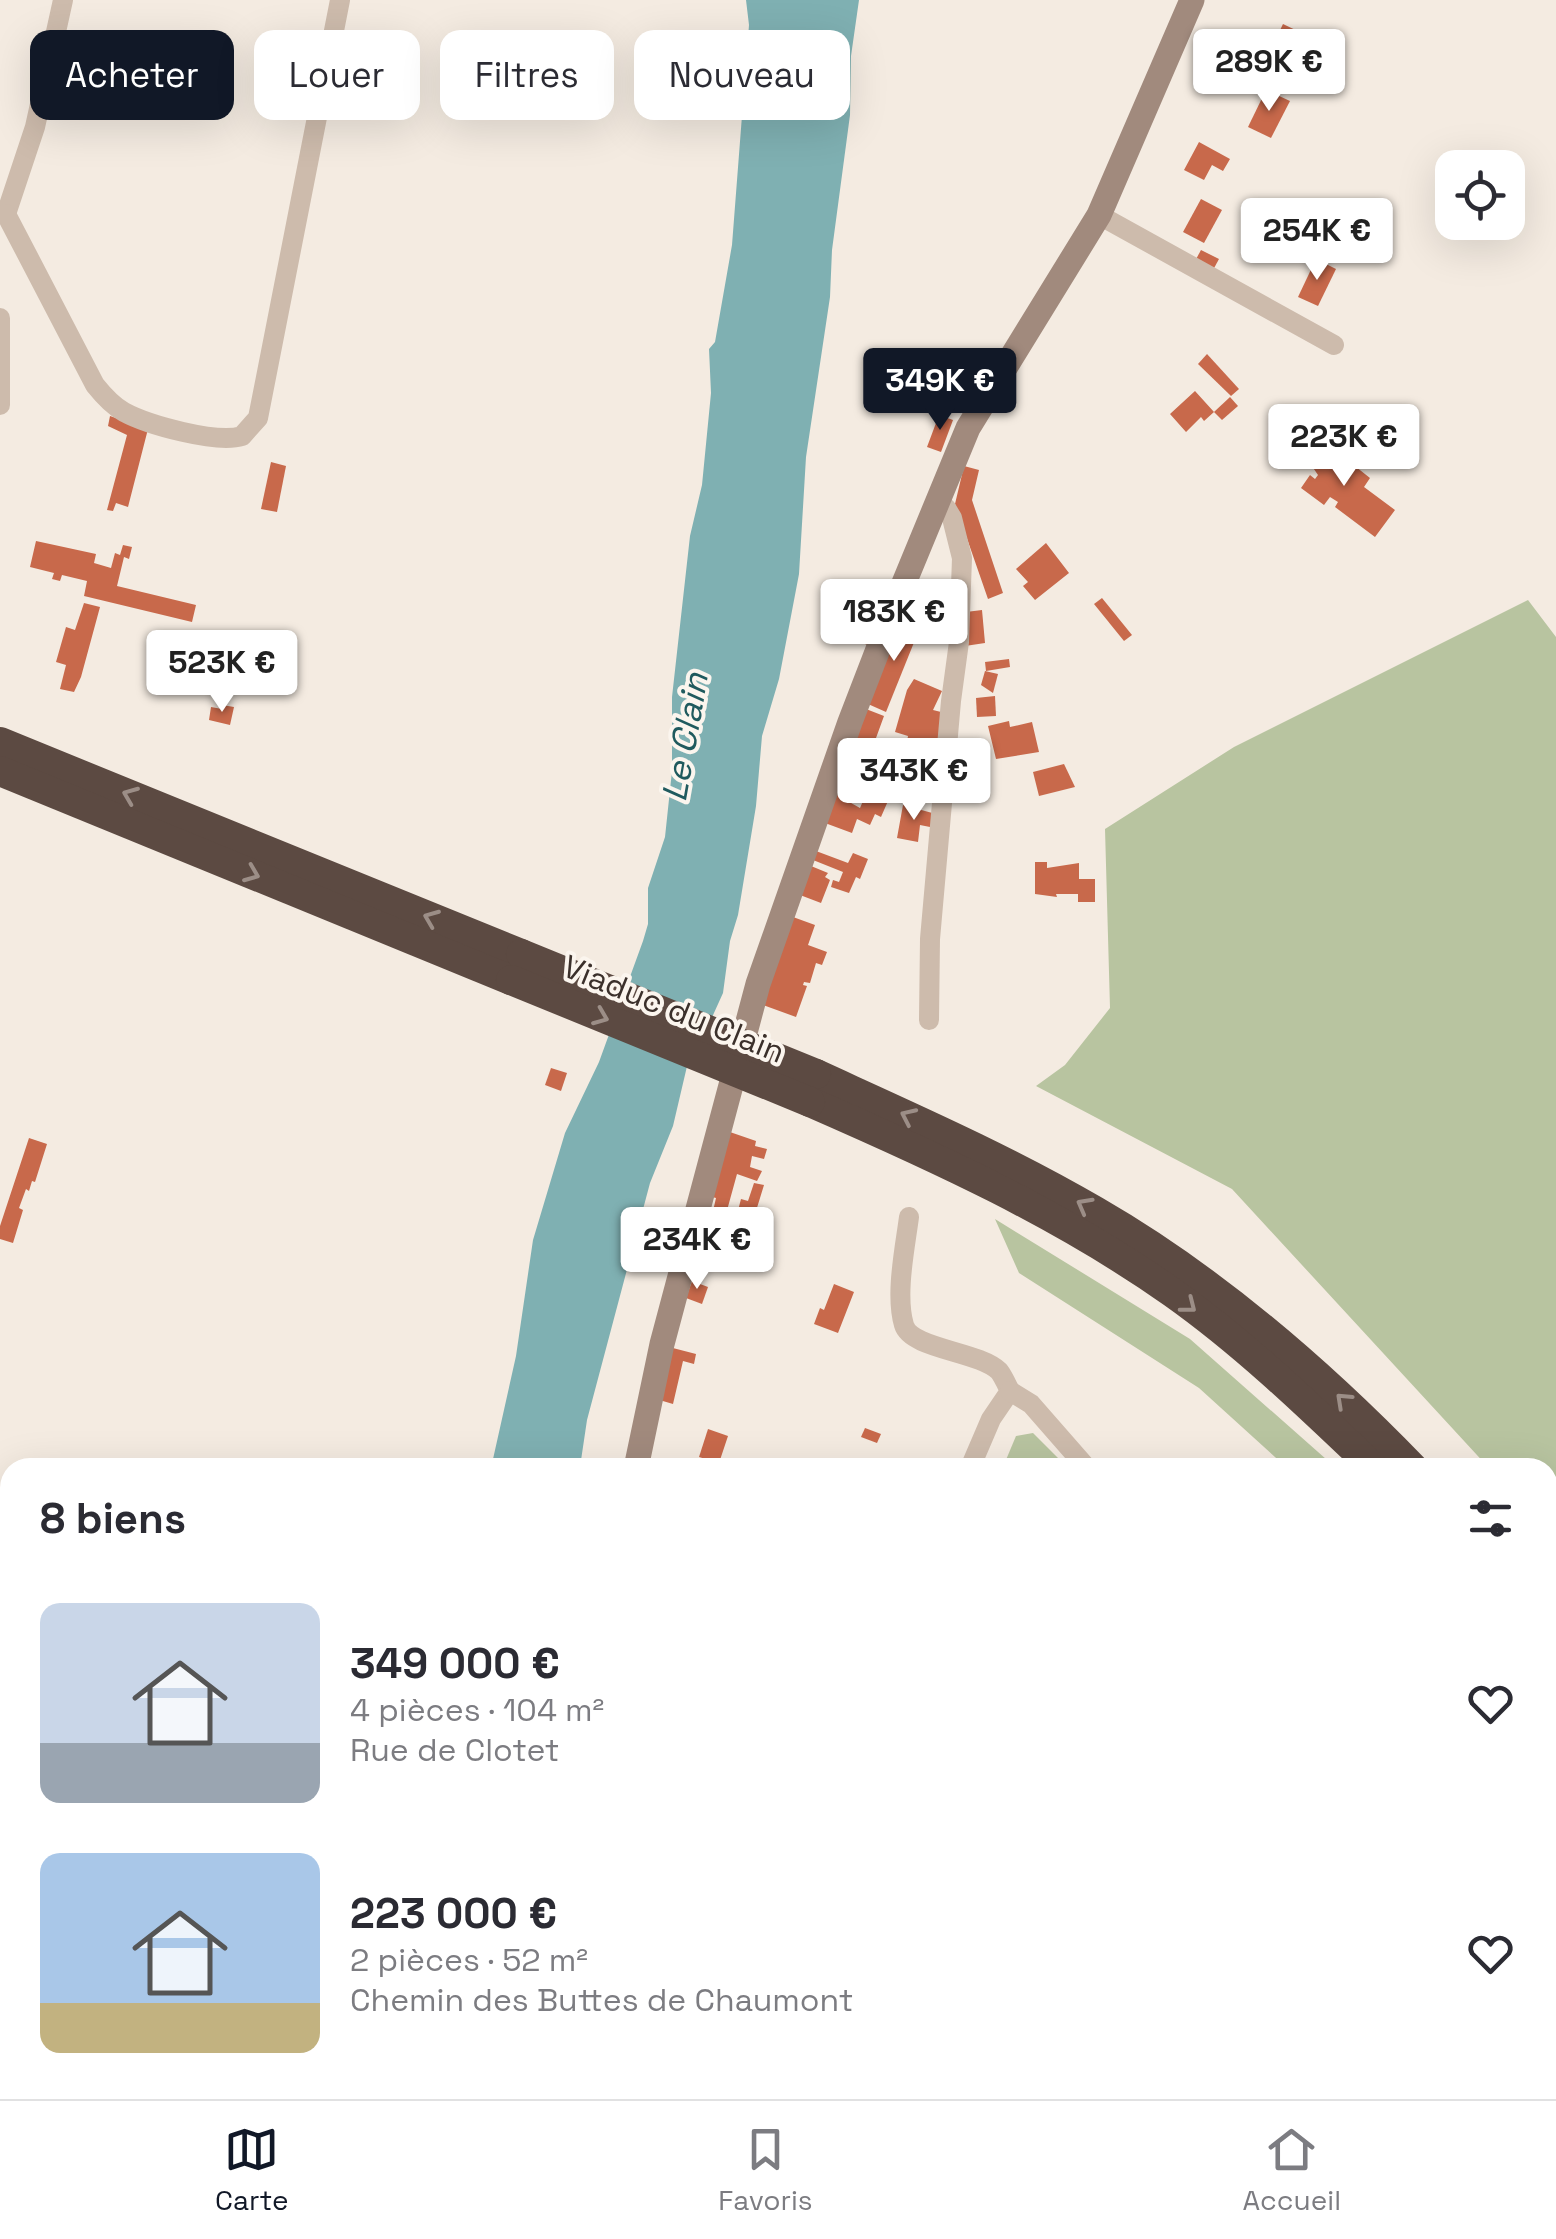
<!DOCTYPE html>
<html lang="fr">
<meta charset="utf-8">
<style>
:root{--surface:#fff;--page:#f7f7f7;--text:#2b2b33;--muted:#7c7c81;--line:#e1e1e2;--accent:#111827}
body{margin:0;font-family:"Space Grotesk",sans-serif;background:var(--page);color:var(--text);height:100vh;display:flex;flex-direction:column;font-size:38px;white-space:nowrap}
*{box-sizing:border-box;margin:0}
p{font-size:32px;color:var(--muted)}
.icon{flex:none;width:55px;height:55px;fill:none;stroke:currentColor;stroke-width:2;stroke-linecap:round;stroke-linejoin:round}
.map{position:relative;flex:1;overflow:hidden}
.drawer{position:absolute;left:0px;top:1458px;width:1558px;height:642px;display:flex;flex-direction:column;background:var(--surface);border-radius:30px 30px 0 0;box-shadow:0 10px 40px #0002}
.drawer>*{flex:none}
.top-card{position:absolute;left:30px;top:30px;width:1000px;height:90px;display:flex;gap:20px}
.controls{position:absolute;left:1435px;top:150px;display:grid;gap:20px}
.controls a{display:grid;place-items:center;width:90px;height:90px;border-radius:20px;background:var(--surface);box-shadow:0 10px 40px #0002;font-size:50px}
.price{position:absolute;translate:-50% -85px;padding:0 22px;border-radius:10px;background:#fff;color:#222;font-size:32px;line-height:65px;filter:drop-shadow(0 2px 5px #0008)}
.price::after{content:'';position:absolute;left:50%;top:60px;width:30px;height:22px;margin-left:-15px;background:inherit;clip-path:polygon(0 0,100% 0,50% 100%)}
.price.on{background:var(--accent);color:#fff}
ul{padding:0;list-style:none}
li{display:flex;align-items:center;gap:30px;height:250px;padding:0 40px}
li span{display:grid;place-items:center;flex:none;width:280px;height:200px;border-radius:20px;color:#555}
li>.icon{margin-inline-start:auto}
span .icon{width:120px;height:120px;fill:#fffc;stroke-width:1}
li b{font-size:42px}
h2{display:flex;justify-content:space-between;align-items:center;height:120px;padding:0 40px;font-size:42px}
.tag{padding:0 35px;border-radius:20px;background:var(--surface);box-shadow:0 10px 40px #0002;font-size:35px;line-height:90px}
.tag.on{background:var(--accent);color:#fff}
.menu{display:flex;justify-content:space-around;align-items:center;height:140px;border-top:2px solid var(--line);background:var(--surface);font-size:28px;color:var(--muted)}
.menu a{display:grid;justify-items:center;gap:5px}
.menu .on{color:var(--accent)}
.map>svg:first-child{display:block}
.green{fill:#b8c4a0}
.water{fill:#7fb0b2}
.building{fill:#c8694b}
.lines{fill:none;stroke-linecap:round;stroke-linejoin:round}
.street{stroke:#cdbbac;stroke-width:20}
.secondary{stroke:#a18a7d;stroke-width:25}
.highway{stroke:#5c4a42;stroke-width:30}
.highway-bridge{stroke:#5c4a42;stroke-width:30}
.oneway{stroke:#9c8e87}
.labels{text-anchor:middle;stroke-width:8;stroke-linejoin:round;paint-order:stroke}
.street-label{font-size:32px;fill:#3b302b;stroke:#fbf5ee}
.water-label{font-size:35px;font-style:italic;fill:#1f5a5e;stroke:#fbf5ee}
</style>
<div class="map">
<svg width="1556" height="2099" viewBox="0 0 1556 2099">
<rect width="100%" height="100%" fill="#f4ebe1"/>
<g class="green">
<polygon points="1528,600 1556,637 1556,1541 1548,1532 1548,1468 1488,1467 1232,1189 1036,1086 1065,1065 1110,1008 1105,829 1234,747"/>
<polygon points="995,1219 1190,1339 1335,1467 1286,1467 1199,1388 1019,1273"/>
<polygon points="1033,1433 1067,1467 1003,1467 1016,1436"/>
<polygon points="515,2090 621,2090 618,2099 510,2099"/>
</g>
<g class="water">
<polygon points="746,0 859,0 851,56 850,115 832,250 830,297 806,457 799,574 779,679 762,736 756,806 738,915 730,941 723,993 700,1044 688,1062 673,1126 650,1183 587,1420 580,1467 491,1468 516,1356 533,1240 565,1133 599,1062 643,941 648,924 648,888 665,837 672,771 672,697 690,536 702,485 711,393 709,349 715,342 732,245 749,25"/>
<polygon points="301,2090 385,2090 381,2099 296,2099"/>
</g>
<g class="building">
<polygon points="1283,24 1306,35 1290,66 1268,55"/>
<polygon points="1266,90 1290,101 1271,138 1248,127"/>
<polygon points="1199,142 1230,159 1223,171 1212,165 1204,180 1184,170"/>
<polygon points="1201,199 1222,210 1204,243 1183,232"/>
<polygon points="1201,250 1219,259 1213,270 1195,261"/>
<polygon points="1316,259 1336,269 1318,306 1298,297"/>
<polygon points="1207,354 1239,389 1231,396 1198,364"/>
<polygon points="1195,391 1214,412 1204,421 1201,417 1186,432 1170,414"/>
<polygon points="1230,397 1238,406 1222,420 1214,412"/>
<polygon points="939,415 953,420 941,452 927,447"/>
<polygon points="110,416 148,429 128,507 116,503 113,511 107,510 127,435 108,426"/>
<polygon points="1309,433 1327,460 1339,469 1346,459 1370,478 1364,487 1395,510 1375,537 1335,507 1338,502 1330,497 1324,505 1301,488 1310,475 1315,479 1318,475 1295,441"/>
<polygon points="271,462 286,466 277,512 261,509"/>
<polygon points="964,466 979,470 972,500 1003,593 988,599 955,504"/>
<polygon points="36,541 96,554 94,563 111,568 115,553 120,555 123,545 132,547 129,559 124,557 117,586 196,605 192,622 84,596 87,581 62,575 60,581 52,579 54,573 30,567"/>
<polygon points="1046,543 1069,573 1035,600 1023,586 1028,582 1016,569"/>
<polygon points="927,591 943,597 933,626 917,619"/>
<polygon points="1102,598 1132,635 1124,641 1094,604"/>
<polygon points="84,603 100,607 81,677 74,692 60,689 66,665 56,662 66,627 75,630"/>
<polygon points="982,610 985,643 965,646 966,612"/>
<polygon points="902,617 921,625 886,712 868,704"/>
<polygon points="857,626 873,632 868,645 852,640"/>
<polygon points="1009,659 1010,667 986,671 985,662"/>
<polygon points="985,671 998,674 993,693 981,685"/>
<polygon points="914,679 942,691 933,710 945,713 941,752 907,741 908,736 895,732 907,690"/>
<polygon points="995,696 996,716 977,717 976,698"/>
<polygon points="222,705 234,707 230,725 209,720 211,707 222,709"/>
<polygon points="866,709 884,716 872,749 880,751 869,782 842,773"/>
<polygon points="1009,721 1010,727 1032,722 1039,752 996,759 988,726"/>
<polygon points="883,753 905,762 881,817 875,814 870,825 857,819 852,833 825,823 835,794 860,808 866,794 869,795"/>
<polygon points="1064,764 1075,787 1039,796 1033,772"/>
<polygon points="903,805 936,814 935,828 920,825 918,842 897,838"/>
<polygon points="816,851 848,863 853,853 868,859 860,879 856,877 849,893 831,887 833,880 839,882 843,872 813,860"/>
<polygon points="1035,862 1047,862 1047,868 1079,863 1079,879 1095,879 1095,902 1078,902 1078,894 1056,894 1057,897 1035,894"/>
<polygon points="811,866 828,873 825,877 830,880 821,903 800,895"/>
<polygon points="793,917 815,925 808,945 827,952 822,965 816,963 810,983 804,982 803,985 807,986 796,1017 763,1005"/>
<polygon points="551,1068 567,1073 561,1091 545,1085"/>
<polygon points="727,1131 756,1141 755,1146 767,1149 764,1159 752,1156 750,1167 762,1171 757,1181 737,1174 726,1214 736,1218 741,1199 748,1201 754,1183 764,1185 752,1224 738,1218 732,1233 720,1228 726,1214 713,1211 716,1198 712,1197"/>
<polygon points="29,1138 47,1144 35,1182 32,1181 29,1191 26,1189 19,1208 23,1210 13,1243 0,1239 0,1226"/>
<polygon points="692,1281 708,1287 702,1304 686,1298"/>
<polygon points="834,1284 854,1292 838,1333 814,1324 820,1308 824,1310"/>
<polygon points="669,1347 696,1354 694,1364 683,1361 673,1404 656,1399"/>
<polygon points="865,1428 881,1434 877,1443 861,1437"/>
<polygon points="708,1429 728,1436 719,1463 699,1457"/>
<polygon points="450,2090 479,2090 474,2099 445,2099"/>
<polygon points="1147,2090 1159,2090 1166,2099 1136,2099"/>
<polygon points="1329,2090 1364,2090 1359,2096 1363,2099 1334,2099 1327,2093"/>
<polygon points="1378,2090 1388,2090 1399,2099 1370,2099"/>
<polygon points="1477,2090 1522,2090 1518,2099 1490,2099"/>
</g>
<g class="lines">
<g class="street">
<polyline points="0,214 6,214 35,127 63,0"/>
<path d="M6 214 95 385C103 395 113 406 124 412 148 425 217 444 242 436L258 418 340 0"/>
<polyline points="1099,215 1334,345"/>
<polyline points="0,318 0,405"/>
<polyline points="929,1020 930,939 951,701 959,642 962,558 952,518 946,508 938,503"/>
<path d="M909 1217C905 1248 895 1295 904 1325 911 1349 978 1351 999 1371 1003 1376 1007 1385 1010 1391L991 1419 970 1468"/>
<polyline points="1010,1391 1031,1404 1087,1468"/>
<polyline points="1176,2090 1182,2099"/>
<polyline points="1420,2090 1431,2099"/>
<polyline points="786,2099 788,2090"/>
<polyline points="1241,2099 1254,2090"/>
</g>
<g class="secondary">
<polyline points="636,1468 662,1344 758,984 850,722 897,600 968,428 1099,215 1192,0"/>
<polyline points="429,2099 434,2090"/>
</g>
<g class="highway">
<polyline points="0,742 521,954"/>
<polyline points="0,771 511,980"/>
<path d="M816 1074C910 1117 1006 1159 1095 1211 1213 1279 1319 1371 1413 1468"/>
<path d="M810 1102C936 1157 1061 1214 1173 1293 1245 1344 1310 1407 1374 1468"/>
<polyline points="1548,1606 1556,1615"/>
<polyline points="1548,1646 1556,1655"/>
</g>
<g class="highway-bridge">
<polyline points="521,954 816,1074"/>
<polyline points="511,980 810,1102"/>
</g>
</g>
<defs><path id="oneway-chevron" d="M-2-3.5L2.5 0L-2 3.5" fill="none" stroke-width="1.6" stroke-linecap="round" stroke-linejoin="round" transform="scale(2.5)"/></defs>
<g class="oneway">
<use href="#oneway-chevron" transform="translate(130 795) rotate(-158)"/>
<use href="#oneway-chevron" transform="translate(252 874) rotate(22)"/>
<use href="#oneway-chevron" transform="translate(431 918) rotate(-158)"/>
<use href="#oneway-chevron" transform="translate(601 1017) rotate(22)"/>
<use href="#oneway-chevron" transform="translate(908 1116) rotate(-155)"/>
<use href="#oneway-chevron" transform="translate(1084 1205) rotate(-151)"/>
<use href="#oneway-chevron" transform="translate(1189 1306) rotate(38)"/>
<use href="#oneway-chevron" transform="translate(1343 1400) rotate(-137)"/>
</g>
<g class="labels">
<g class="street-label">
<text transform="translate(674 1009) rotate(22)" y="11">Viaduc du Clain</text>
</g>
<g class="water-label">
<text transform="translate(685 737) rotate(-80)" y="12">Le Clain</text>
</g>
</g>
</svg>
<div class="controls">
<a><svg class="icon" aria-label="locate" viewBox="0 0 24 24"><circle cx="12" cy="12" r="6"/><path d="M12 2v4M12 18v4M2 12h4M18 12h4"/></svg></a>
</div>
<b class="price" style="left:1269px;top:114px">289K €</b>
<b class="price" style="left:1317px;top:283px">254K €</b>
<b class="price on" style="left:940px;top:433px">349K €</b>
<b class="price" style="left:1344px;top:489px">223K €</b>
<b class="price" style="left:894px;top:664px">183K €</b>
<b class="price" style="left:222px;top:715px">523K €</b>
<b class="price" style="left:914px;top:823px">343K €</b>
<b class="price" style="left:697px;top:1292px">234K €</b>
<div class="top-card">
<a class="tag on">Acheter</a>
<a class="tag">Louer</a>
<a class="tag">Filtres</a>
<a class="tag">Nouveau</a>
</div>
<section class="drawer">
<h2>8 biens<svg class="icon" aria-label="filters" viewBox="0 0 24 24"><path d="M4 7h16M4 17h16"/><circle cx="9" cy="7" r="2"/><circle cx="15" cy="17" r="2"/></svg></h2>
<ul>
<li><span style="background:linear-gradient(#c9d6e8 70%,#9aa5b1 0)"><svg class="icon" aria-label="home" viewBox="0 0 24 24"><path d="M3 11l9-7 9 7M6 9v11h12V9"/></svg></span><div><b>349 000 €</b><p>4 pièces · 104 m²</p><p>Rue de Clotet</p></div><svg class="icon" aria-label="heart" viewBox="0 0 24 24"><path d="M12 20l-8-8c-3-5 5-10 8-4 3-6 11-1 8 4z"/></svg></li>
<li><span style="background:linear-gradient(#a9c7e8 75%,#c2b280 0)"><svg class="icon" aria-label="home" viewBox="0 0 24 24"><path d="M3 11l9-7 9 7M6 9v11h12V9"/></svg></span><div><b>223 000 €</b><p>2 pièces · 52 m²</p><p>Chemin des Buttes de Chaumont</p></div><svg class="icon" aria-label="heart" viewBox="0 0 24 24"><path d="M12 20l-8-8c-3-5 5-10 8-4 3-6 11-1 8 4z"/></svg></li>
</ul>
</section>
</div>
<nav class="menu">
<a class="on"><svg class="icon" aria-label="map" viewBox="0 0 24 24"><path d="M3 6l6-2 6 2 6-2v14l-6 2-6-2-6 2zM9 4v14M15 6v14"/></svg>Carte</a>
<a><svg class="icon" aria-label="saved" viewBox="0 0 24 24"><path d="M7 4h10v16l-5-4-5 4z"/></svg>Favoris</a>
<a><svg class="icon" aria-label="home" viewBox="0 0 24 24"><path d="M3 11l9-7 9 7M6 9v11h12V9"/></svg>Accueil</a>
</nav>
